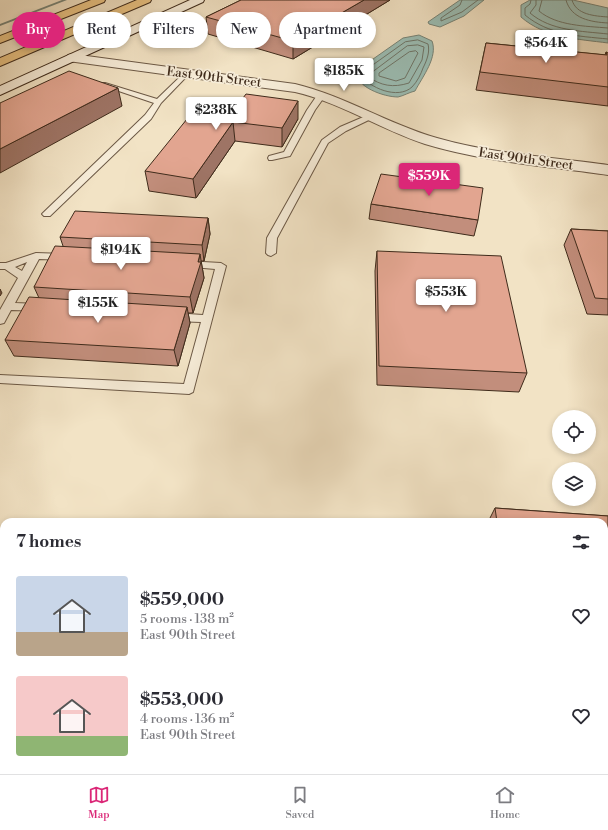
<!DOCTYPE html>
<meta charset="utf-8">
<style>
:root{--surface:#fff;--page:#f2f2f3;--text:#2b2b33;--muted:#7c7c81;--line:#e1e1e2;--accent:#db2777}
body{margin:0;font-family:"Libre Bodoni",serif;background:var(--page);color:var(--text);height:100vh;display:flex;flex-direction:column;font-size:15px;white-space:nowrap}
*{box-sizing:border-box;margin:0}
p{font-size:13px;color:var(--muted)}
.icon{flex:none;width:22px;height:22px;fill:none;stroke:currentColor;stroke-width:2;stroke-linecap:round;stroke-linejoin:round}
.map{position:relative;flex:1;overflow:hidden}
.drawer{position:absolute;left:0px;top:518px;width:608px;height:256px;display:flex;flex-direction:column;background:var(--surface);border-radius:12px 12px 0 0;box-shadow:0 2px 6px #0003}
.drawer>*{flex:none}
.top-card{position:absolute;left:12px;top:12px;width:400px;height:36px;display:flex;gap:8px}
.buttons{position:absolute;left:552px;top:410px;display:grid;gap:8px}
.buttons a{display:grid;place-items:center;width:44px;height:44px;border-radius:50%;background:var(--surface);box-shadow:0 2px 6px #0003;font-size:20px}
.price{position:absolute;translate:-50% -34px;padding:0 9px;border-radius:4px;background:#fff;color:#222;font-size:13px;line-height:26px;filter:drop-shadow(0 1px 2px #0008)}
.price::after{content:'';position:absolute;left:50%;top:24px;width:12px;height:9px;margin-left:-6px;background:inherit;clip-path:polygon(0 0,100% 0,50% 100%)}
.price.active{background:var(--accent);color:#fff}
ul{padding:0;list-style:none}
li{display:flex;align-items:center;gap:12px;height:100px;padding:0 16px}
li span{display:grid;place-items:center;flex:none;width:112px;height:80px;border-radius:4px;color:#555}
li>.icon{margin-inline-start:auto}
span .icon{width:48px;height:48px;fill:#fffc;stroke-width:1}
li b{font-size:17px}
h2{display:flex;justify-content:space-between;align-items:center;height:48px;padding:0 16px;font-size:17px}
.pill{padding:0 14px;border-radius:18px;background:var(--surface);box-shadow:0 2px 6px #0003;font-size:14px;line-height:36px}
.pill.active{background:var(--accent);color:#fff}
.tabs{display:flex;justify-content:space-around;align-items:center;height:56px;border-top:1px solid var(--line);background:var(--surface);font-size:11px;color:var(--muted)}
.tabs a{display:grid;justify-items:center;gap:2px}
.tabs .active{color:var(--accent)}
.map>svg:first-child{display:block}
.water{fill:#9bbeb5;stroke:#768377}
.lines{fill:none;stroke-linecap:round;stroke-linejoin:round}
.shore{stroke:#6d7468;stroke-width:1}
.stream{fill:#768377;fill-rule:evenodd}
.lane-casing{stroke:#6c5946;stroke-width:2}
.street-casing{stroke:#6c5946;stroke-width:2}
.secondary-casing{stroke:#3f2b1b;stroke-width:2}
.highway-casing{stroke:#3f2b1b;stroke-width:2}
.lane{fill:#f7edd9;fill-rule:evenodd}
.street{fill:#f7edd9;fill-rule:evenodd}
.secondary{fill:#f7edd9;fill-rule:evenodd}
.highway{fill:#e9c282;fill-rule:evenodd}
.wall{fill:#c28e7c;stroke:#3f2b1b}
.shaded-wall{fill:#9e7465;stroke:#3f2b1b}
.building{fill:#e2a590;stroke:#3f2b1b}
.labels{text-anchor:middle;stroke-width:3.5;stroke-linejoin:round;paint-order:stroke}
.far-street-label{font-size:13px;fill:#3f2b1b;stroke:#f7edd9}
</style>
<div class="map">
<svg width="608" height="774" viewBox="0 0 608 774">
<rect width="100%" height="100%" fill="#f2e3c5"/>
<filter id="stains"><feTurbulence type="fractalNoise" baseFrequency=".005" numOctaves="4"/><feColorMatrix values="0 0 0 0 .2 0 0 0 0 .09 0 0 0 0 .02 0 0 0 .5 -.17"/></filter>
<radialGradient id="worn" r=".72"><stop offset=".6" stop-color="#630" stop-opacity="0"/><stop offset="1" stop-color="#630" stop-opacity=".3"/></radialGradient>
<g class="water">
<polygon points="460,0 484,0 464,16 440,27 429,24 428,22"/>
<path d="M530 0H573L608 8V43C578 39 545 38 521 17V5Z"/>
<path d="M419 35 432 41C438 57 423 76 415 91 410 92 403 96 398 97 384 97 355 87 356 71L403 38Z"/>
</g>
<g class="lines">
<g class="shore">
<polyline points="462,0 460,5 441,18 441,21 462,12 478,0"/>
<path d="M531 0 530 4 525 8V15C549 35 578 36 608 39"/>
<path d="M536 0V5L530 13C551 31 581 31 608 34"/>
<path d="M542 0 539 11C557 26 585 26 608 28"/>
<path d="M566 0C571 19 591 22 608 23"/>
<path d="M572 0C576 15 595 16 608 17"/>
<path d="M418 40 428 44C430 52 427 60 423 68 421 74 417 82 412 87 398 100 369 88 360 74L405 42Z"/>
<path d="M418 45 424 47 422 60 409 83C393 88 381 86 367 76L407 46Z"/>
<polygon points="416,51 418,53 405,78 396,81 379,76 379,73 409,52"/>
</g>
<polygon class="stream" points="62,0 67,0 0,26 0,24"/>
<defs>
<g id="lane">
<polygon points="187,71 189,72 189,74 161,103 151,119 50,216 44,216 42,214 44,212 145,115 154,103 101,85 101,83 105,83 157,99 185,72"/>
<polygon points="318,94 324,94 325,96 315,110 290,156 272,160 269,160 268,158 269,156 284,152 307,110"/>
<polygon points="368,115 374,115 375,117 346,131 328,143 277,238 276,253 271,256 268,255 266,253 267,238 322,140 340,127"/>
<path d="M36 253 65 254 70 257 65 260 39 259 15 303 39 304 43 305 44 308 43 311 11 310 4 323 0 324V310L18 278 5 269H0V263H6ZM27 262 22 271 15 267Z"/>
<polygon points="185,261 221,263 226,266 193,392 189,394 0,383 0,375 184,384 201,322 173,321 169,320 168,317 169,314 173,313 203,315 215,269 181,266 180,264"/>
</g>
<path id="street" d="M72 54 295 84C345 96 388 124 437 138 492 154 551 157 608 165V175C547 166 484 162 425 144 382 130 339 102 295 92L68 61 66 58 68 55Z"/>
<polygon id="secondary" points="190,0 204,0 203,2 0,95 0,86"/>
<g id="highway">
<polygon points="91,0 105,0 104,2 0,43 0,36"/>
<polygon points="137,0 151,0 150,2 0,66 0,58"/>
</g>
</defs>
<use href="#lane" class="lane-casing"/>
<use href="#street" class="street-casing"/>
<use href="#secondary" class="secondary-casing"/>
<use href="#highway" class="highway-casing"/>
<use href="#lane" class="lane"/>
<use href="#street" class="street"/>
<use href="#secondary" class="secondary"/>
<use href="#highway" class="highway"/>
</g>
<g class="wall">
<polygon points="241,0 390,0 293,59 208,34 206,17"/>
<polygon points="486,43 605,55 606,52 608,53 608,106 476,90"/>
<polygon points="240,102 298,119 282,147 235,141 196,198 149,191 145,171"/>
<polygon points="371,204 478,220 474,236 369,219"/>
<polygon points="208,218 210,234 204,261 201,261 204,278 193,313 188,313 190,323 178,366 14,356 5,340 39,298 34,287 63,246 60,237"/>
<polygon points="571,229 608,231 608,315 587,314 564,245"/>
<polygon points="377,251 527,373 519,392 377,385 375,271"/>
<polygon points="495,508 608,516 608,774 376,774 376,770 604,770 604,522 488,522"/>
</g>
<g class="shaded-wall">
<polygon points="364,0 390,0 293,59 293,41"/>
<polygon points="118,88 122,106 0,173 0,149"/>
<polygon points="298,101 298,119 282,147 282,128"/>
<polygon points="233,122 235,141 196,198 193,179"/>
<polygon points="208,218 210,234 204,261 202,245"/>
<polygon points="200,254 204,278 193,313 190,297"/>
<polygon points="0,289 2,293 0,296"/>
<polygon points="187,307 190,323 178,366 174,350"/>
<polygon points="4,708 4,764 0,774 0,719"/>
</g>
<g class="building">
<polygon points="241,0 364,0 293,41 206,17"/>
<polygon points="486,43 607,55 606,52 608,53 608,87 480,72"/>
<polygon points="69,71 118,88 0,149 0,103"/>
<polygon points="246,94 298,101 282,128 233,122 193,179 145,171 204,98 240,102"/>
<polygon points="381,174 483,188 478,220 371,204"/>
<polygon points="75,211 208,218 202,245 60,237"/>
<polygon points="571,229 608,231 608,299 595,298"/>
<polygon points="55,246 200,254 198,262 201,262 190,297 34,287"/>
<polygon points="377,251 501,256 527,373 379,366"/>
<polygon points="29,297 187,307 174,350 5,340"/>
<polygon points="495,508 608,516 608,774 380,774 380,770 604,770 604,522 497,522"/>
<polygon points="0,544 4,544 4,708 0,719"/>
</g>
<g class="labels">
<g class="far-street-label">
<text transform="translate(214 76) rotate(7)" y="5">East 90th Street</text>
<text transform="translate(526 158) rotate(8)" y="5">East 90th Street</text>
</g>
</g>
<rect width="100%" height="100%" filter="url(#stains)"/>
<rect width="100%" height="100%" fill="url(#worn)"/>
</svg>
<div class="buttons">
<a><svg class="icon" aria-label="locate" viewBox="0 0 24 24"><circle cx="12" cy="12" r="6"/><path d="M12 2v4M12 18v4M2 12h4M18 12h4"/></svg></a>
<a><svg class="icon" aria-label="layers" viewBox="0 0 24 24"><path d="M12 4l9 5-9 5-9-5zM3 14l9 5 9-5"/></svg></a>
</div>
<b class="price" style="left:546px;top:64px">$564K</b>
<b class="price" style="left:344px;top:92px">$185K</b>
<b class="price" style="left:216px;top:131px">$238K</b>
<b class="price active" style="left:429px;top:197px">$559K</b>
<b class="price" style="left:121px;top:271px">$194K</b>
<b class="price" style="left:446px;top:313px">$553K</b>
<b class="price" style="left:98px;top:324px">$155K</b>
<div class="top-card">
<a class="pill active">Buy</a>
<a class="pill">Rent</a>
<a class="pill">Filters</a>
<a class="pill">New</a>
<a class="pill">Apartment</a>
</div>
<section class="drawer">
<h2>7 homes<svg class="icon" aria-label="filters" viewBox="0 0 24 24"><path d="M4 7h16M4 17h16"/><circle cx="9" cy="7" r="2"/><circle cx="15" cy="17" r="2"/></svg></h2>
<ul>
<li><span style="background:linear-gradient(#c9d6e8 70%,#b9a48a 0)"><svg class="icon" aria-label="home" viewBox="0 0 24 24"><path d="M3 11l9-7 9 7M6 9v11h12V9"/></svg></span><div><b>$559,000</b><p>5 rooms · 138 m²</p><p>East 90th Street</p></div><svg class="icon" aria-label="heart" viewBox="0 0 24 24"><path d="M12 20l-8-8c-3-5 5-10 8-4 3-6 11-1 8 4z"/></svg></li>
<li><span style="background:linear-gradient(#f6c9c9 75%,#8fb573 0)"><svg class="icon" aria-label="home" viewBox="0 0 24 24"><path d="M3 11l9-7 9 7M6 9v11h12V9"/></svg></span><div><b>$553,000</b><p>4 rooms · 136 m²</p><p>East 90th Street</p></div><svg class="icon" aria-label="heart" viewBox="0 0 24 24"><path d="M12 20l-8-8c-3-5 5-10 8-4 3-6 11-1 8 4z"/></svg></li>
</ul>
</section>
</div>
<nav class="tabs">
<a class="active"><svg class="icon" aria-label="map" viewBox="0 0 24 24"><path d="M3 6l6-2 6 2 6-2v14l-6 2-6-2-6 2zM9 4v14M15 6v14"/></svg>Map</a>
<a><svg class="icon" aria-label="saved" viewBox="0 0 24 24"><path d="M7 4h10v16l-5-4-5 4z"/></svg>Saved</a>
<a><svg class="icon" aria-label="home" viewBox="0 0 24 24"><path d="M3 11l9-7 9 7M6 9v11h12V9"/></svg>Home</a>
</nav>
